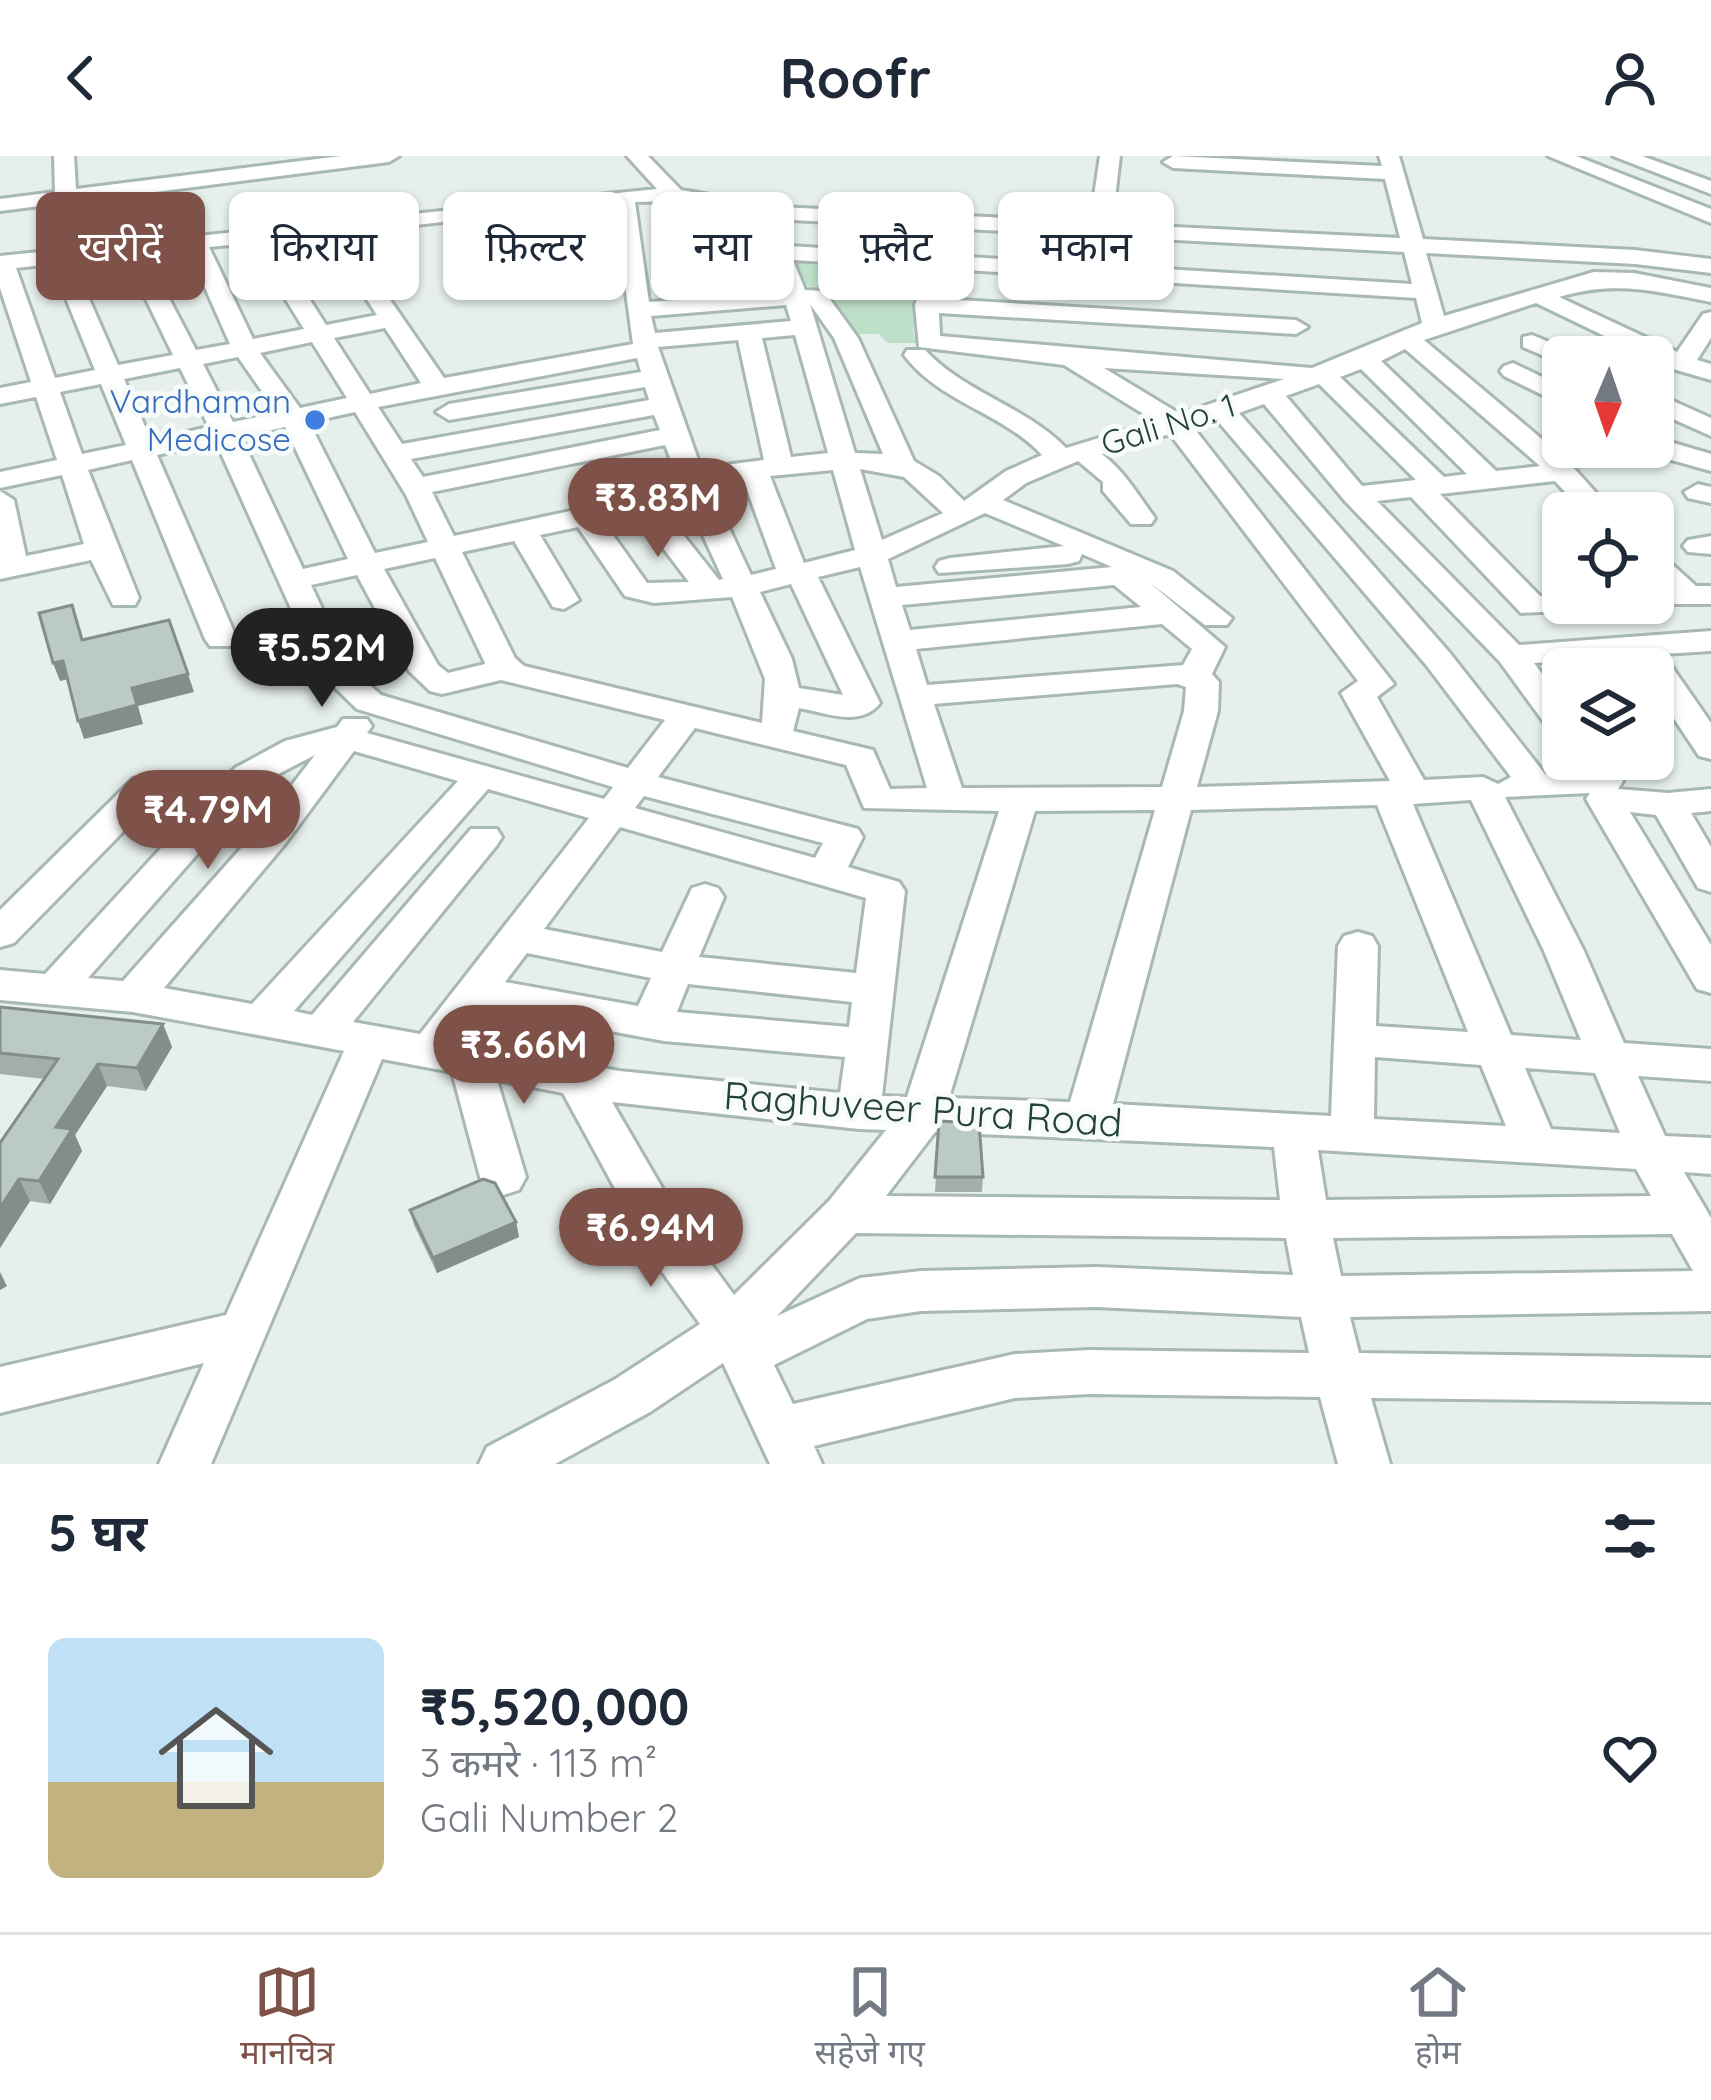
<!DOCTYPE html>
<html lang="hi">
<meta charset="utf-8">
<style>
:root{--surface:#fff;--page:#f6f6f7;--text:#1f2937;--muted:#747a83;--line:#e0e1e3;--accent:#7f5249}
body{margin:0;font-family:Quicksand,"Noto Sans Devanagari",sans-serif;background:var(--page);color:var(--text);height:100vh;display:flex;flex-direction:column;font-size:45px;white-space:nowrap}
*{box-sizing:border-box;margin:0}
p{font-size:39px;color:var(--muted)}
.icon{flex:none;width:66px;height:66px;fill:none;stroke:currentColor;stroke-width:2;stroke-linecap:round;stroke-linejoin:round}
.map{position:relative;height:1308px;overflow:hidden}
.details{display:flex;flex-direction:column;background:var(--surface);flex:1}
.details>*{flex:none}
.top-card{position:absolute;left:36px;top:36px;width:1641px;height:108px;display:flex;gap:24px}
.needle{width:78px;rotate:182deg}
.buttons{position:absolute;left:1542px;top:180px;display:grid;gap:24px}
.buttons a{display:grid;place-items:center;width:132px;height:132px;border-radius:18px;background:var(--surface);box-shadow:0 3px 9px #0004;font-size:60px}
.price{position:absolute;translate:-50% -102px;padding:0 27px;border-radius:42px;background:var(--accent);color:#fff;font-size:39px;line-height:78px;filter:drop-shadow(0 3px 6px #0008)}
.price::after{content:'';position:absolute;left:50%;top:72px;width:36px;height:27px;margin-left:-18px;background:inherit;clip-path:polygon(0 0,100% 0,50% 100%)}
.price.selected{background:#222;color:#fff}
ul{padding:0;list-style:none}
li{display:flex;align-items:center;gap:36px;height:300px;padding:0 48px}
li+li{border-top:3px solid var(--line)}
li span{display:grid;place-items:center;flex:none;width:336px;height:240px;border-radius:18px;color:#555}
li>.icon{margin-inline-start:auto}
span .icon{width:144px;height:144px;fill:#fffc;stroke-width:1}
li b{font-size:51px}
h2{display:flex;justify-content:space-between;align-items:center;height:144px;padding:0 48px;font-size:51px}
.pill{padding:0 42px;border-radius:18px;background:var(--surface);box-shadow:0 3px 9px #0004;font-size:42px;line-height:108px}
.pill.selected{background:var(--accent);color:#fff}
header{display:flex;justify-content:space-between;align-items:center;height:156px;padding:0 48px;background:var(--surface);font-size:54px;font-weight:700}
.tab-bar{display:flex;justify-content:space-around;align-items:center;height:168px;border-top:3px solid var(--line);background:var(--surface);font-size:33px;color:var(--muted)}
.tab-bar a{display:grid;justify-items:center;gap:6px}
.tab-bar .selected{color:var(--accent)}
.map>svg:first-child{display:block}
.green{fill:#bfe0c8}
.lines{fill:none;stroke-linecap:round;stroke-linejoin:round}
.minor-casing{stroke:#a8b8b2;stroke-width:6}
.minor{fill:#fff;fill-rule:evenodd}
.wall{fill:#a1aea9}
.shaded-wall{fill:#838d89}
.building{fill:#bbcac4;stroke:#838d89;stroke-width:3}
.shop-dot{fill:#3f7fe0;stroke:#f7fbf9;stroke-width:4.5}
.labels{text-anchor:middle;stroke-width:10;stroke-linejoin:round;paint-order:stroke}
.far-shop-label{font-size:33px;fill:#366cbe;stroke:#f7fbf9;text-anchor:end}
.far-street-label{font-size:33px;fill:#24423a;stroke:#f7fbf9}
.street-label{font-size:39px;fill:#24423a;stroke:#f7fbf9}
</style>
<header><svg class="icon" aria-label="back" viewBox="0 0 24 24"><path d="M15 5l-7 7 7 7"/></svg>Roofr<svg class="icon" aria-label="person" viewBox="0 0 24 24"><circle cx="12" cy="8" r="4"/><path d="M4 21q1-7 8-7t8 7"/></svg></header>
<div class="map">
<svg width="1711" height="1308" viewBox="0 0 1711 1308">
<rect width="100%" height="100%" fill="#e6efeb"/>
<polygon class="green" points="795,102 930,104 913,174 916,187 887,187 879,178 851,178 823,136 802,127"/>
<g class="lines">
<defs>
<g id="minor">
<path d="M54 0H74L76 33 341 0H399L389 6 77 46 80 92 657 33 627 0H648L681 34 780 51 1090 66 1100 0H1120L1112 68 1400 82 1385 23 1173 12 1163 6 1173 0 1382 10 1379 0H1399L1423 83 1635 94 1711 103V117L1635 108 1426 97 1444 160 1594 116 1634 117 1711 132V146C1655 135 1616 124 1559 141L1677 196 1703 158 1711 156V182L1697 204 1711 208V224L1673 213 1536 147 1424 184 1556 295 1653 291V281L1711 298V315L1668 303 1572 310 1614 357H1584L1555 325 1440 338 1540 440 1563 439V447H1592L1588 454 1521 457 1411 341 1377 345 1519 489 1711 475V495L1663 498 1711 567V603L1699 600 1653 531V513H1641L1632 500 1534 507 1563 546V579L1551 576 1500 506 1345 345 1264 248 1239 257 1449 496 1545 618 1617 617 1623 625 1618 633 1668 637 1711 633V655L1691 657 1711 691V736L1698 732 1656 659 1630 656 1711 789V837L1697 833 1586 643 1590 637 1505 641 1584 795 1624 887 1711 893V925L1638 920 1665 980 1711 982V1018L1684 1016 1711 1062V1155L1350 1161 1359 1197 1711 1202V1246L1371 1242 1390 1308H1338L1320 1241 1089 1238 1015 1242 814 1290 822 1308H770L723 1207 650 1256 555 1308H479L487 1291 614 1224 700 1168 655 1106 563 937 497 924 526 1021 519 1034 503 1039 487 1034 480 1021 452 916 382 903 211 1308H159L204 1207 0 1257V1211L226 1159 344 895 133 856 0 844V814L45 818 235 612 285 585 337 571 343 563H367L372 570 367 577 604 643 613 631 357 553 320 517 216 286 157 299 237 483 232 490H210L205 483 132 304 88 314 139 442 135 449H113L91 404 0 423V335L14 344 26 400 84 388 62 319 0 332V316L57 304 36 241 0 248V232L31 226 0 132V100L58 94 56 48 0 55V43L55 36ZM674 45 702 50 703 58 769 100 782 136 649 146 635 46ZM614 47 633 188 444 222 344 77ZM728 55 769 62 768 80ZM791 64 1404 96 1412 128 952 100 956 87 945 80 937 82 930 99 790 90ZM324 79 377 159 326 169 272 84ZM251 87 304 173 253 183 209 91ZM188 93 230 188 196 194 146 98ZM125 100 173 199 118 209 73 106ZM793 104 926 112 915 149 919 191 1064 209 1155 265 1066 292C1025 250 965 237 925 194H907L904 199C940 247 1002 256 1042 299L1006 315 964 345 939 320 914 305 858 182 824 135 805 134ZM52 108 95 214 55 222 16 112ZM949 113 1416 142 1422 167 1312 212 940 180 939 157 1296 178 1308 171 1296 164 941 143ZM810 148 834 182 883 298 855 297ZM786 149 791 165 655 177 651 160ZM385 172 421 227 370 238 334 182ZM795 179 828 297 791 301 762 182ZM738 184 764 304 701 312 658 191ZM312 186 347 242 300 252 260 197ZM1405 193 1540 310H1541L1496 315 1381 205ZM238 201 277 257 233 266 203 208ZM637 202 641 216 449 248 436 256 449 264 645 231 649 244 402 288 378 251ZM180 212 209 271 151 284 124 223ZM1104 212 1284 223 1180 258ZM1361 213 1467 318 1444 321 1340 221ZM101 228 126 289 82 298 60 236ZM1319 228 1416 324 1362 330 1286 240ZM355 256 406 339 428 386 375 397 309 266ZM654 259 660 274 423 321 411 303ZM1217 264 1427 510 1511 621 1498 628 1483 621 1424 624 1377 541 1394 528 1193 271ZM285 271 348 403 303 413 241 281ZM1170 278 1358 525 1341 537 1390 625 1197 631 1218 555 1219 526 1212 518 1225 491 1149 426 1205 469H1227L1232 462 1173 415 1003 344 1026 327 1078 305 1103 326V335L1131 368H1151L1155 362C1137 338 1126 317 1102 298ZM665 289 682 331 454 380 432 336ZM860 313 904 321 943 357 882 384ZM833 314 855 394 804 407 770 320ZM743 323 776 413 751 419 708 327ZM688 347 723 423 719 424 662 352ZM985 357 1064 390 950 402 939 405 935 411 939 417 1068 408 1079 405 1082 398 1112 411 896 431 888 403ZM637 358 689 426 647 427 603 365ZM578 371 625 440 654 447 732 441 765 523 762 567 524 510 515 502 462 396 514 385 553 451 564 453 579 444 540 379ZM435 402 485 507V508L448 517 438 509 384 413ZM860 411 927 632 890 633 873 594 793 575 799 552C826 557 861 572 880 547L818 421ZM357 419 409 515 430 535 442 538 501 524 665 564 628 612 381 539 350 512 311 429ZM791 428 843 539 799 532 792 503 760 436ZM1114 429 1141 451 910 474 902 449ZM1162 468 1192 493 1183 509 927 529 916 493ZM1177 528 1186 531 1184 555 1162 631 962 632 934 548ZM695 572 846 609 864 652 999 655 907 941 882 940 905 735 899 726 848 711 863 681 858 673 658 621ZM354 595 458 625 252 848 164 832 285 688ZM315 599 259 672 123 825 88 822 259 628ZM488 633 589 662 420 878 353 866 497 689 502 681 497 673H471L312 859 294 855ZM644 640 823 687 815 702 635 652ZM1471 644 1544 795 1581 884 1511 879 1413 648ZM1377 649 1468 876 1376 870 1378 790 1372 780 1358 776 1344 780 1338 790 1331 960 1113 948 1191 654ZM1155 654 1070 946 949 942 1035 655ZM620 671 866 742 856 817 699 801 724 741 718 732 705 728 692 732 662 796 544 773ZM527 797 651 822 638 850 505 826ZM688 828 852 846 849 871 677 856ZM486 852 664 885 845 901 840 937 619 915 460 886ZM1375 901 1481 909 1506 970 1374 963ZM1525 912 1595 917 1620 977 1551 973ZM612 946 859 973 886 974 829 1045 734 1139 689 1078ZM935 976 1274 991 1280 1044 886 1040ZM1318 994 1636 1013 1651 1040 1326 1044ZM856 1077 1286 1082 1293 1119 1096 1111 921 1115 860 1122 777 1160ZM1672 1078 1693 1115 1341 1120 1333 1082ZM1096 1151 1301 1161 1309 1197 1089 1194 1015 1198 793 1248 774 1209 867 1163 921 1155Z"/>
<polygon points="1548,0 1576,0 1711,53 1711,67"/>
<polygon points="1613,0 1642,0 1711,25 1711,38"/>
<polygon points="1532,179 1573,196 1576,201 1563,201 1563,208 1523,191 1523,181"/>
<polygon points="1513,207 1563,231 1563,249 1504,220 1500,215 1504,210"/>
<polygon points="1653,236 1711,262 1711,280 1653,254"/>
<polygon points="1698,328 1711,331 1711,347 1688,342 1684,336"/>
<polygon points="1711,380 1711,398 1688,396 1683,390 1688,384"/>
<polygon points="1653,398 1664,401 1696,430 1711,430 1711,448 1642,448 1653,447 1653,432 1662,431 1653,423"/>
<polygon points="146,620 159,623 164,631 159,639 14,787 0,791 0,754 133,623"/>
</g>
</defs>
<use href="#minor" class="minor-casing"/>
<use href="#minor" class="minor"/>
</g>
<g class="wall">
<polygon points="0,851 163,868 172,891 146,935 107,930 75,979 82,995 50,1048 30,1045 0,1092 0,987 44,923 0,918"/>
<polygon points="939,965 983,1021 982,1036 935,1036"/>
<polygon points="410,1054 516,1066 519,1081 437,1117 414,1069"/>
</g>
<g class="shaded-wall">
<polygon points="63,505 69,523 60,525 53,507"/>
<polygon points="188,518 194,536 138,550 143,568 84,583 78,565 132,532"/>
<polygon points="163,868 172,891 146,935 137,912"/>
<polygon points="98,908 107,930 75,979 82,995 50,1048 39,1025 56,971"/>
<polygon points="19,1023 30,1045 0,1092 0,1052"/>
<polygon points="516,1066 519,1081 437,1117 433,1102"/>
<polygon points="0,1116 7,1130 0,1134"/>
</g>
<g class="building">
<polygon points="72,449 82,484 169,464 188,518 132,532 137,549 78,565 63,505 53,507 39,457"/>
<polygon points="0,851 163,868 137,912 98,908 56,971 72,973 39,1025 19,1023 0,1052 0,987 58,903 0,897"/>
<polygon points="939,965 979,967 983,1021 935,1021"/>
<polygon points="483,1023 495,1027 516,1066 433,1102 410,1054"/>
</g>
<circle class="shop-dot" cx="315" cy="264" r="12"/>
<g class="labels">
<g class="far-shop-label">
<text x="291" y="257">Vardhaman<tspan x="291" dy="38">Medicose</tspan></text>
</g>
<g class="far-street-label">
<text transform="translate(1168 268) rotate(-17)" y="12">Gali No. 1</text>
</g>
<g class="street-label">
<text transform="translate(923 953) rotate(4)" y="14">Raghuveer Pura Road</text>
</g>
</g>
</svg>
<div class="buttons">
<a><svg class="needle" viewBox="-14 -14 28 28"><path d="M0-13l5 13h-10z" fill="#e53935"/><path d="M0 13l5-13h-10z" fill="#747a83"/></svg></a>
<a><svg class="icon" aria-label="locate" viewBox="0 0 24 24"><circle cx="12" cy="12" r="6"/><path d="M12 2v4M12 18v4M2 12h4M18 12h4"/></svg></a>
<a><svg class="icon" aria-label="layers" viewBox="0 0 24 24"><path d="M12 4l9 5-9 5-9-5zM3 14l9 5 9-5"/></svg></a>
</div>
<b class="price" style="left:658px;top:404px">₹3.83M</b>
<b class="price selected" style="left:322px;top:554px">₹5.52M</b>
<b class="price" style="left:208px;top:716px">₹4.79M</b>
<b class="price" style="left:524px;top:951px">₹3.66M</b>
<b class="price" style="left:651px;top:1134px">₹6.94M</b>
<div class="top-card">
<a class="pill selected">खरीदें</a>
<a class="pill">किराया</a>
<a class="pill">फ़िल्टर</a>
<a class="pill">नया</a>
<a class="pill">फ़्लैट</a>
<a class="pill">मकान</a>
</div>
</div>
<section class="details">
<h2>5 घर<svg class="icon" aria-label="filters" viewBox="0 0 24 24"><path d="M4 7h16M4 17h16"/><circle cx="9" cy="7" r="2"/><circle cx="15" cy="17" r="2"/></svg></h2>
<ul>
<li><span style="background:linear-gradient(#bfe0f5 60%,#c2b280 0)"><svg class="icon" aria-label="home" viewBox="0 0 24 24"><path d="M3 11l9-7 9 7M6 9v11h12V9"/></svg></span><div><b>₹5,520,000</b><p>3 कमरे · 113 m²</p><p>Gali Number 2</p></div><svg class="icon" aria-label="heart" viewBox="0 0 24 24"><path d="M12 20l-8-8c-3-5 5-10 8-4 3-6 11-1 8 4z"/></svg></li>
</ul>
</section>
<nav class="tab-bar">
<a class="selected"><svg class="icon" aria-label="map" viewBox="0 0 24 24"><path d="M3 6l6-2 6 2 6-2v14l-6 2-6-2-6 2zM9 4v14M15 6v14"/></svg>मानचित्र</a>
<a><svg class="icon" aria-label="saved" viewBox="0 0 24 24"><path d="M7 4h10v16l-5-4-5 4z"/></svg>सहेजे गए</a>
<a><svg class="icon" aria-label="home" viewBox="0 0 24 24"><path d="M3 11l9-7 9 7M6 9v11h12V9"/></svg>होम</a>
</nav>
